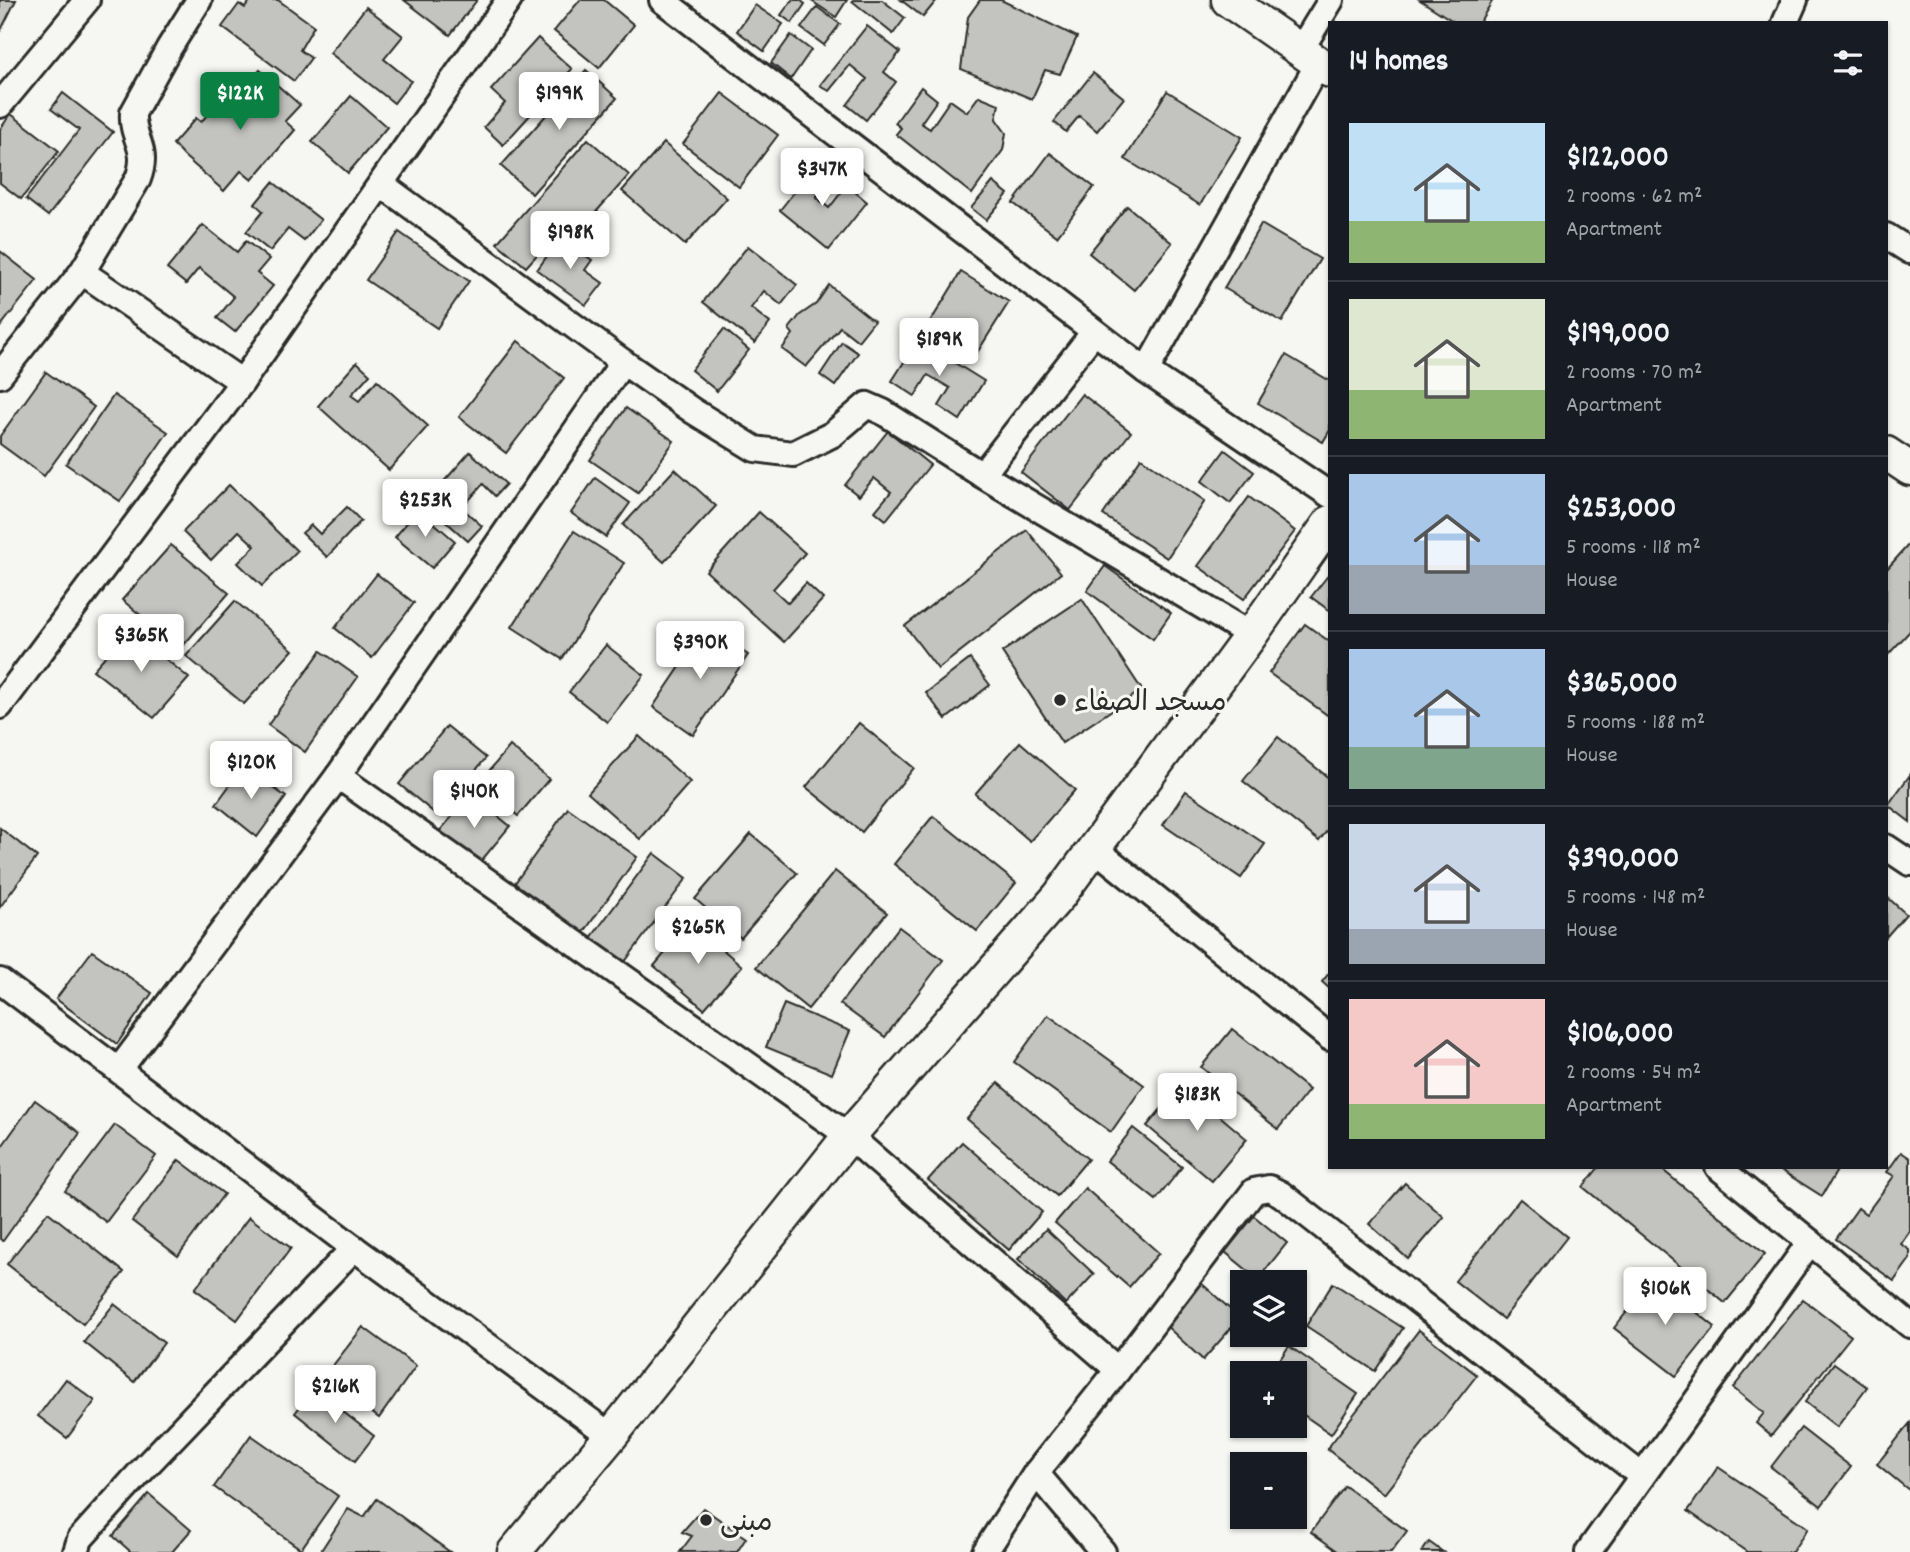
<!DOCTYPE html>
<meta charset="utf-8">
<style>
:root{--surface:#171b24;--page:#20242c;--text:#f1f3f6;--muted:#9ea1a6;--line:#363941;--accent:#0b8043}
body{margin:0;font-family:Dekko,"Playpen Sans Arabic",sans-serif;background:var(--page);color:var(--text);height:100vh;display:flex;flex-direction:column;font-size:26px;white-space:nowrap}
*{box-sizing:border-box;margin:0}
p{font-size:23px;color:var(--muted)}
.icon{flex:none;width:38px;height:38px;fill:none;stroke:currentColor;stroke-width:2;stroke-linecap:round;stroke-linejoin:round}
.map{position:relative;flex:1;overflow:hidden}
.panel{position:absolute;left:1328px;top:21px;width:560px;height:1148px;display:flex;flex-direction:column;background:var(--surface);border-radius:0px;box-shadow:0 2px 5px #0004}
.panel>*{flex:none}
.buttons{position:absolute;left:1230px;top:1270px;display:grid;gap:14px}
.buttons a{display:grid;place-items:center;width:77px;height:77px;border-radius:0px;background:var(--surface);box-shadow:0 2px 5px #0004;font-size:35px}
.price{position:absolute;translate:-50% -60px;padding:0 16px;border-radius:7px;background:#fff;color:#222;font-size:23px;line-height:46px;filter:drop-shadow(0 2px 4px #0008)}
.price::after{content:'';position:absolute;left:50%;top:42px;width:21px;height:16px;margin-left:-10px;background:inherit;clip-path:polygon(0 0,100% 0,50% 100%)}
.price.selected{background:var(--accent);color:#fff}
ul{padding:0;list-style:none}
li{display:flex;align-items:center;gap:21px;height:175px;padding:0 21px}
li+li{border-top:2px solid var(--line)}
li span{display:grid;place-items:center;flex:none;width:196px;height:140px;border-radius:0px;color:#555}
li>.icon{margin-inline-start:auto}
span .icon{width:84px;height:84px;fill:#fffc;stroke-width:1}
li b{font-size:30px}
h2{display:flex;justify-content:space-between;align-items:center;height:84px;padding:0 21px;font-size:30px}
.map>svg:first-child{display:block}
.building{fill:#c3c3c0;stroke:#2b2b2b;stroke-width:2}
.lines{fill:none;stroke-linecap:round;stroke-linejoin:round}
.minor-casing{stroke:#2b2b2b;stroke-width:30}
.tertiary-casing{stroke:#2b2b2b;stroke-width:37}
.minor{stroke:#f6f6f2;stroke-width:24}
.tertiary{stroke:#f6f6f2;stroke-width:32}
.poi-dot{fill:#2b2b2b;stroke:#f6f6f2;stroke-width:2.5}
.labels{text-anchor:middle;stroke-width:6;stroke-linejoin:round;paint-order:stroke}
.poi-label{font-size:28px;fill:#2b2b2b;stroke:#f6f6f2;text-anchor:start}
</style>
<div class="map">
<svg width="1910" height="1552" viewBox="0 0 1910 1552">
<rect width="100%" height="100%" fill="#f6f6f2"/>
<filter id="ink" filterUnits="userSpaceOnUse"><feTurbulence type="fractalNoise" baseFrequency=".0143" numOctaves="2"/><feDisplacementMap in="SourceGraphic" scale="14" xChannelSelector="R" yChannelSelector="G"/><feConvolveMatrix kernelMatrix="1 2 1 2 8 2 1 2 1" color-interpolation-filters="sRGB"/></filter>
<g filter="url(#ink)">
<g class="building">
<polygon points="0,0 16,0 0,32"/>
<polygon points="251,0 278,0 314,26 300,50 311,58 294,81 222,27 239,4 245,8"/>
<polygon points="404,0 477,0 450,35"/>
<polygon points="580,0 604,0 634,25 599,68 554,31"/>
<polygon points="792,0 800,0 805,4 792,23 781,15"/>
<polygon points="810,0 847,0 836,17"/>
<polygon points="853,0 882,0 905,18 893,34 852,1"/>
<polygon points="901,0 937,0 923,17"/>
<polygon points="980,0 1001,0 1077,37 1060,74 1045,70 1032,99 961,69 968,17"/>
<polygon points="1420,0 1493,0 1479,23 1456,23"/>
<polygon points="755,5 783,24 764,51 737,31"/>
<polygon points="366,7 403,36 384,59 411,81 394,103 330,53"/>
<polygon points="817,7 840,24 824,45 801,28"/>
<polygon points="867,26 900,52 884,72 896,82 866,120 847,105 867,79 850,65 829,91 820,85"/>
<polygon points="791,35 811,50 791,79 771,63"/>
<polygon points="538,38 572,69 503,145 484,127 505,103 491,90"/>
<polygon points="260,70 300,105 285,121 295,130 252,180 241,171 224,191 184,156 173,144 196,118 201,122 229,90 237,97"/>
<polygon points="586,70 617,98 532,194 501,166"/>
<polygon points="1093,73 1124,98 1097,131 1079,116 1066,132 1054,122"/>
<polygon points="921,87 937,100 921,123 930,129 950,100 967,112 979,96 999,104 996,119 1006,133 1003,150 972,194 896,134 901,128 895,123"/>
<polygon points="1167,91 1242,137 1200,205 1125,159"/>
<polygon points="63,93 113,132 48,216 26,199 79,130 51,109"/>
<polygon points="722,93 778,135 739,187 683,144"/>
<polygon points="351,96 387,127 348,173 312,142"/>
<polygon points="11,114 59,151 21,199 0,183 0,129"/>
<polygon points="588,139 629,175 572,239 561,228 526,267 497,243"/>
<polygon points="664,143 727,198 685,245 622,191"/>
<polygon points="1050,153 1094,187 1057,236 1013,203"/>
<polygon points="818,162 834,175 816,197 829,208 847,185 867,202 829,250 780,210"/>
<polygon points="273,182 321,220 304,241 288,229 270,251 246,232 263,211 255,204"/>
<polygon points="993,182 1008,194 986,220 971,208"/>
<polygon points="1127,206 1172,243 1134,290 1089,253"/>
<polygon points="1261,224 1320,259 1282,322 1224,288"/>
<polygon points="203,225 237,252 246,241 269,259 257,273 273,286 235,332 217,318 234,297 199,268 186,284 167,269"/>
<polygon points="399,232 469,281 437,328 366,280"/>
<polygon points="560,238 592,260 585,270 603,283 586,305 537,270"/>
<polygon points="748,246 797,285 781,305 764,291 751,308 770,323 755,343 703,302"/>
<polygon points="0,251 37,280 0,327"/>
<polygon points="961,272 1009,302 973,359 926,329"/>
<polygon points="829,285 874,321 858,341 840,327 806,367 782,349 793,334 789,329 800,315 816,304"/>
<polygon points="724,329 749,350 717,391 691,370"/>
<polygon points="918,340 984,381 960,420 939,406 950,388 928,375 915,396 892,381"/>
<polygon points="518,341 564,378 506,453 459,417"/>
<polygon points="842,342 858,353 835,386 820,375"/>
<polygon points="1286,355 1330,381 1330,430 1323,442 1258,403"/>
<polygon points="357,362 370,374 351,395 359,401 377,380 428,426 389,470 318,406"/>
<polygon points="46,372 94,407 44,476 0,444 0,436"/>
<polygon points="1082,394 1131,432 1070,510 1021,472"/>
<polygon points="114,395 168,432 120,501 66,464"/>
<polygon points="626,408 674,441 638,493 590,460"/>
<polygon points="888,431 930,465 886,520 875,511 891,492 874,478 859,496 845,485"/>
<polygon points="1225,450 1254,472 1230,503 1202,481"/>
<polygon points="470,452 506,484 495,496 483,484 462,508 482,526 468,541 425,503"/>
<polygon points="1141,458 1205,501 1167,558 1103,515"/>
<polygon points="675,469 716,506 664,562 623,525"/>
<polygon points="595,478 630,503 606,537 571,513"/>
<polygon points="229,485 297,551 262,586 238,563 255,546 239,531 211,560 183,532"/>
<polygon points="1249,497 1295,531 1244,599 1198,566"/>
<polygon points="347,507 361,521 327,557 302,533 311,525 320,534"/>
<polygon points="418,509 455,541 432,568 395,537"/>
<polygon points="759,512 805,553 773,589 788,603 806,583 823,599 784,642 706,571"/>
<polygon points="1027,530 1061,573 938,669 905,626"/>
<polygon points="574,531 624,563 562,659 512,627"/>
<polygon points="1910,543 1910,631 1886,657 1886,570"/>
<polygon points="171,545 229,593 181,648 122,600"/>
<polygon points="1105,566 1171,613 1153,639 1087,591"/>
<polygon points="1330,573 1330,611 1311,597"/>
<polygon points="377,574 414,603 372,658 335,628"/>
<polygon points="1082,599 1142,690 1062,743 1002,652"/>
<polygon points="235,601 293,650 244,704 186,656"/>
<polygon points="1305,624 1330,642 1330,717 1269,673"/>
<polygon points="707,627 748,655 693,735 653,707"/>
<polygon points="129,629 189,678 154,718 93,670"/>
<polygon points="606,645 644,675 607,722 569,692"/>
<polygon points="321,651 358,677 305,752 268,725"/>
<polygon points="970,659 990,685 946,719 926,693"/>
<polygon points="859,723 914,768 862,832 806,787"/>
<polygon points="447,726 486,758 438,816 399,784"/>
<polygon points="639,736 690,782 640,839 588,793"/>
<polygon points="1278,737 1330,779 1330,827 1319,841 1243,781"/>
<polygon points="1020,742 1075,790 1030,841 975,794"/>
<polygon points="510,746 549,779 518,816 479,783"/>
<polygon points="244,766 286,797 257,837 216,804"/>
<polygon points="1910,775 1910,822 1888,805"/>
<polygon points="1186,791 1265,844 1241,878 1163,825"/>
<polygon points="471,794 510,826 477,866 438,833"/>
<polygon points="568,808 637,857 579,939 510,890"/>
<polygon points="933,816 1016,883 977,931 894,864"/>
<polygon points="0,828 37,857 0,907"/>
<polygon points="751,834 797,873 741,938 695,899"/>
<polygon points="654,853 687,878 618,971 585,946"/>
<polygon points="835,871 887,913 808,1009 756,967"/>
<polygon points="1886,896 1906,914 1886,937"/>
<polygon points="691,922 742,966 704,1009 654,966"/>
<polygon points="899,927 943,960 885,1037 840,1004"/>
<polygon points="92,951 152,993 117,1044 56,999"/>
<polygon points="1330,972 1330,989 1322,982"/>
<polygon points="784,1004 850,1031 832,1074 766,1047"/>
<polygon points="1048,1015 1144,1085 1111,1132 1014,1062"/>
<polygon points="1232,1029 1309,1090 1278,1129 1201,1067"/>
<polygon points="998,1083 1088,1159 1057,1196 967,1119"/>
<polygon points="1182,1084 1247,1139 1212,1181 1147,1126"/>
<polygon points="35,1100 80,1133 3,1241 0,1239 0,1149"/>
<polygon points="115,1125 156,1156 106,1222 65,1191"/>
<polygon points="1133,1128 1182,1167 1156,1200 1107,1161"/>
<polygon points="962,1142 1042,1212 1009,1250 928,1180"/>
<polygon points="1901,1152 1910,1158 1910,1231 1901,1244 1910,1250 1910,1259 1894,1281 1836,1239 1858,1208 1866,1214 1894,1176 1887,1172"/>
<polygon points="179,1160 224,1194 178,1256 132,1221"/>
<polygon points="1599,1167 1659,1167 1765,1254 1725,1303 1583,1187"/>
<polygon points="1776,1167 1839,1167 1822,1196"/>
<polygon points="1405,1183 1444,1217 1408,1259 1369,1224"/>
<polygon points="1085,1188 1159,1253 1129,1287 1055,1223"/>
<polygon points="1520,1199 1567,1237 1503,1319 1455,1281"/>
<polygon points="48,1212 124,1272 83,1324 7,1264"/>
<polygon points="1254,1216 1287,1243 1258,1279 1225,1252"/>
<polygon points="249,1217 291,1248 237,1320 195,1289"/>
<polygon points="1046,1229 1094,1274 1066,1304 1018,1259"/>
<polygon points="1654,1278 1715,1327 1676,1376 1614,1328"/>
<polygon points="1200,1282 1240,1318 1203,1360 1163,1323"/>
<polygon points="1333,1283 1403,1328 1375,1371 1306,1326"/>
<polygon points="1803,1299 1851,1336 1771,1436 1756,1423 1764,1413 1733,1388"/>
<polygon points="114,1304 164,1343 134,1382 84,1342"/>
<polygon points="363,1327 416,1366 379,1418 324,1377"/>
<polygon points="1419,1330 1477,1375 1384,1494 1327,1449"/>
<polygon points="1289,1346 1358,1394 1331,1434 1295,1409 1295,1374 1270,1374"/>
<polygon points="1834,1363 1867,1387 1837,1427 1805,1402"/>
<polygon points="66,1379 95,1401 67,1438 38,1416"/>
<polygon points="314,1389 374,1436 355,1461 295,1413"/>
<polygon points="1910,1423 1910,1491 1877,1464"/>
<polygon points="1801,1428 1851,1467 1821,1506 1771,1467"/>
<polygon points="251,1435 338,1496 301,1549 214,1487"/>
<polygon points="1718,1467 1808,1528 1792,1552 1747,1552 1688,1511"/>
<polygon points="1345,1486 1407,1531 1391,1552 1339,1552 1311,1532"/>
<polygon points="149,1494 191,1530 172,1552 131,1552 113,1536"/>
<polygon points="377,1499 450,1552 320,1552 348,1509 364,1517"/>
<polygon points="703,1508 746,1538 737,1552 680,1552 692,1536 682,1532"/>
<polygon points="1429,1542 1443,1552 1422,1552"/>
</g>
<g class="lines">
<defs>
<g id="minor">
<polyline points="662,0 1146,371 1330,495"/>
<polyline points="1785,23 1795,0"/>
<polyline points="1301,49 1331,0"/>
<polyline points="0,105 87,0"/>
<polyline points="381,184 623,362 693,411 755,449 793,454 833,434 867,405 883,412 982,475 1251,635"/>
<polyline points="1886,236 1910,251"/>
<polyline points="82,272 242,382 509,0"/>
<polyline points="1146,371 1319,62"/>
<path d="M0 375 82 272 138 179C150 147 131 140 133 113L169 48 199 0"/>
<polyline points="982,475 1094,332"/>
<polyline points="0,706 242,382"/>
<polyline points="338,776 849,1136 1118,1370 1036,1473 1103,1552"/>
<polyline points="1886,847 1910,863"/>
<polyline points="1094,848 1330,1038"/>
<polyline points="0,981 354,1248 611,1436"/>
<polyline points="119,1070 338,776 623,362"/>
<polyline points="1718,1167 1810,1242"/>
<polyline points="1118,1370 1254,1191 1269,1188 1281,1194 1642,1476"/>
<polyline points="76,1552 80,1539 146,1466 354,1248"/>
<polyline points="985,1552 1036,1473"/>
<polyline points="1588,1552 1810,1242 1910,1325"/>
</g>
<g id="tertiary">
<polyline points="1228,0 1330,71"/>
<polyline points="1886,453 1910,469"/>
<polyline points="514,1552 611,1436 849,1136 1059,896 1251,635 1330,522"/>
</g>
</defs>
<use href="#minor" class="minor-casing"/>
<use href="#tertiary" class="tertiary-casing"/>
<use href="#minor" class="minor"/>
<use href="#tertiary" class="tertiary"/>
</g>
</g>
<g class="poi-dot">
<circle cx="1060" cy="700" r="7"/>
<circle cx="706" cy="1520" r="7"/>
</g>
<g class="labels">
<g class="poi-label">
<text x="1074" y="710">مسجد الصفاء</text>
<text x="720" y="1530">مبنى</text>
</g>
</g>
</svg>
<div class="buttons">
<a><svg class="icon" aria-label="layers" viewBox="0 0 24 24"><path d="M12 4l9 5-9 5-9-5zM3 14l9 5 9-5"/></svg></a>
<a>+</a>
<a>−</a>
</div>
<b class="price selected" style="left:240px;top:132px">$122K</b>
<b class="price" style="left:559px;top:132px">$199K</b>
<b class="price" style="left:822px;top:208px">$347K</b>
<b class="price" style="left:570px;top:271px">$198K</b>
<b class="price" style="left:939px;top:378px">$189K</b>
<b class="price" style="left:425px;top:539px">$253K</b>
<b class="price" style="left:141px;top:674px">$365K</b>
<b class="price" style="left:700px;top:681px">$390K</b>
<b class="price" style="left:251px;top:801px">$120K</b>
<b class="price" style="left:474px;top:830px">$140K</b>
<b class="price" style="left:698px;top:966px">$265K</b>
<b class="price" style="left:1197px;top:1133px">$183K</b>
<b class="price" style="left:1665px;top:1327px">$106K</b>
<b class="price" style="left:335px;top:1425px">$216K</b>
<section class="panel">
<h2>14 homes<svg class="icon" aria-label="filters" viewBox="0 0 24 24"><path d="M4 7h16M4 17h16"/><circle cx="9" cy="7" r="2"/><circle cx="15" cy="17" r="2"/></svg></h2>
<ul>
<li><span style="background:linear-gradient(#bfe0f5 70%,#8fb573 0)"><svg class="icon" aria-label="home" viewBox="0 0 24 24"><path d="M3 11l9-7 9 7M6 9v11h12V9"/></svg></span><div><b>$122,000</b><p>2 rooms · 62 m²</p><p>Apartment</p></div></li>
<li><span style="background:linear-gradient(#dfe7d0 65%,#8fb573 0)"><svg class="icon" aria-label="home" viewBox="0 0 24 24"><path d="M3 11l9-7 9 7M6 9v11h12V9"/></svg></span><div><b>$199,000</b><p>2 rooms · 70 m²</p><p>Apartment</p></div></li>
<li><span style="background:linear-gradient(#a9c7e8 65%,#9aa5b1 0)"><svg class="icon" aria-label="home" viewBox="0 0 24 24"><path d="M3 11l9-7 9 7M6 9v11h12V9"/></svg></span><div><b>$253,000</b><p>5 rooms · 118 m²</p><p>House</p></div></li>
<li><span style="background:linear-gradient(#a9c7e8 70%,#7fa58c 0)"><svg class="icon" aria-label="home" viewBox="0 0 24 24"><path d="M3 11l9-7 9 7M6 9v11h12V9"/></svg></span><div><b>$365,000</b><p>5 rooms · 188 m²</p><p>House</p></div></li>
<li><span style="background:linear-gradient(#c9d6e8 75%,#9aa5b1 0)"><svg class="icon" aria-label="home" viewBox="0 0 24 24"><path d="M3 11l9-7 9 7M6 9v11h12V9"/></svg></span><div><b>$390,000</b><p>5 rooms · 148 m²</p><p>House</p></div></li>
<li><span style="background:linear-gradient(#f6c9c9 75%,#8fb573 0)"><svg class="icon" aria-label="home" viewBox="0 0 24 24"><path d="M3 11l9-7 9 7M6 9v11h12V9"/></svg></span><div><b>$106,000</b><p>2 rooms · 54 m²</p><p>Apartment</p></div></li>
</ul>
</section>
</div>
